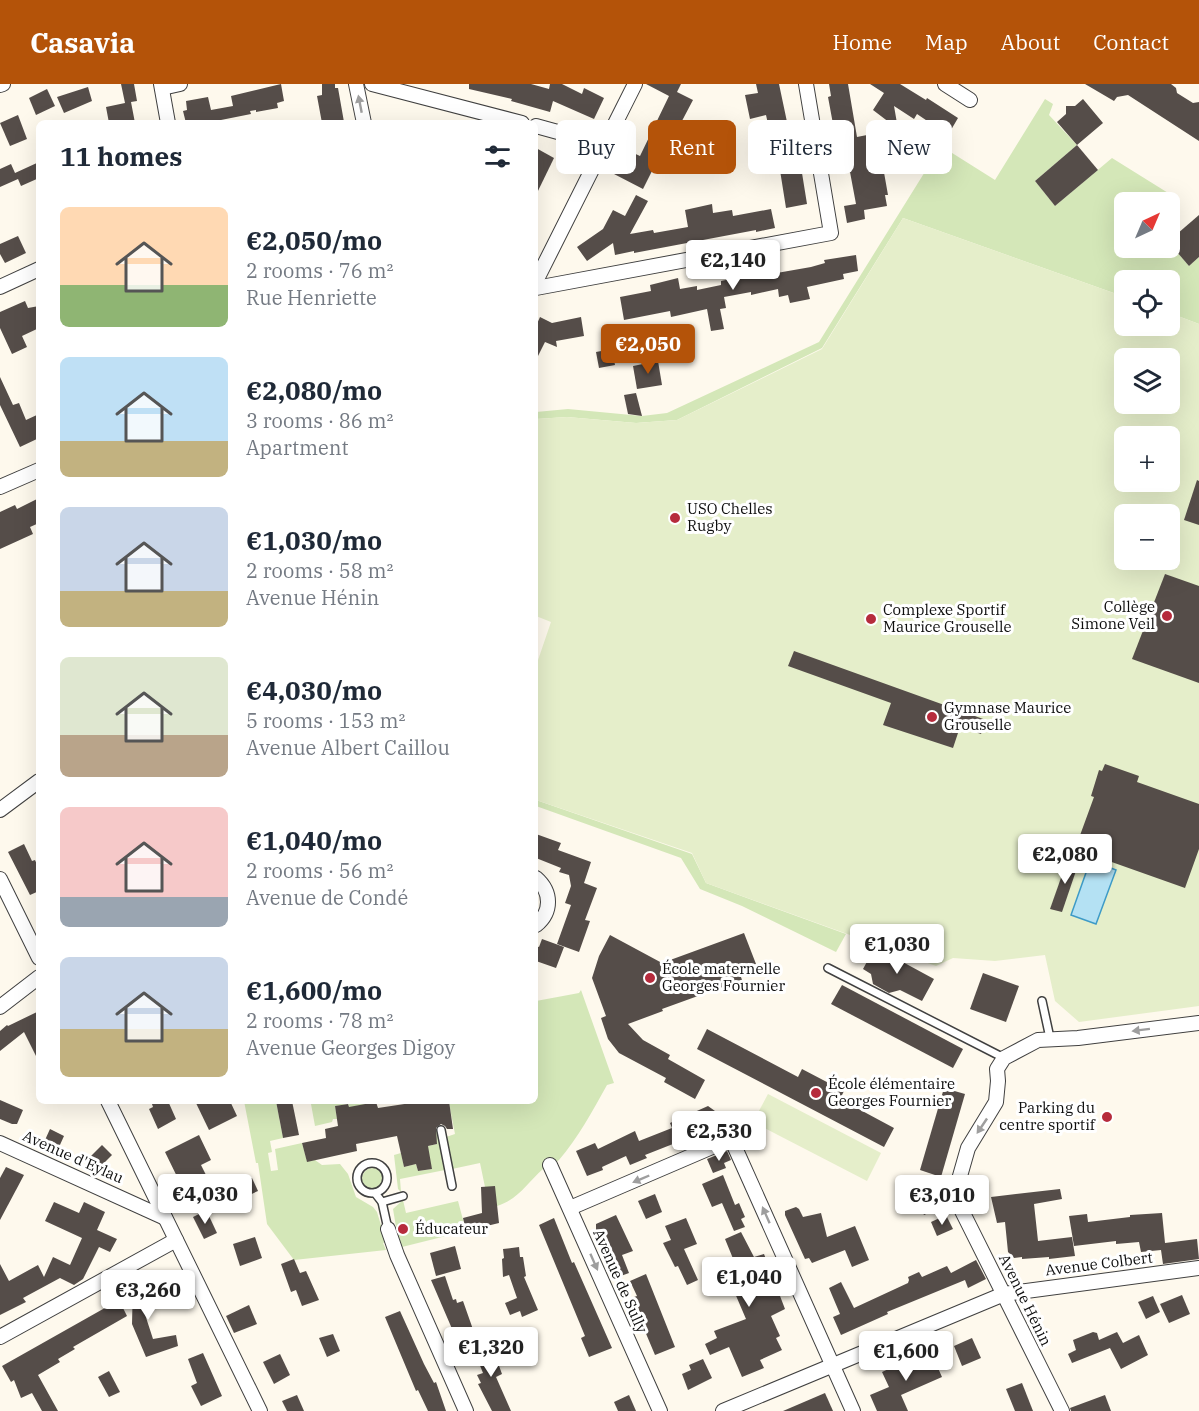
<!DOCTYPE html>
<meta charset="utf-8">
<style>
:root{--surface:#fff;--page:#f2f2f3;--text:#1f2937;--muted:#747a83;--accent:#b45309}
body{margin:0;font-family:"IBM Plex Serif",serif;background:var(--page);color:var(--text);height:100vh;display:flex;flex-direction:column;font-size:22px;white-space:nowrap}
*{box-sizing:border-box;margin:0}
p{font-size:20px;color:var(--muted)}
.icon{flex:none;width:33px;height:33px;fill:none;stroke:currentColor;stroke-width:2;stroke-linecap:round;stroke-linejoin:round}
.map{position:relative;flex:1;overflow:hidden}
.sheet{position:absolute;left:36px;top:36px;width:502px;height:984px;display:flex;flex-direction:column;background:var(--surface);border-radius:9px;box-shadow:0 6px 24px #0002}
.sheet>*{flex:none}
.guide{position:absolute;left:556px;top:36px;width:552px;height:54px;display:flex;gap:12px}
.needle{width:39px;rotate:44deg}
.tools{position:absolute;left:1114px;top:108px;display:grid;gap:12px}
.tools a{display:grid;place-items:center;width:66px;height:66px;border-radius:9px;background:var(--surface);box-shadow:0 6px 24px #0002;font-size:30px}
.price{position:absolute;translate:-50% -51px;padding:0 14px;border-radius:6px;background:#fff;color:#222;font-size:20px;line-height:39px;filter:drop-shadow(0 2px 3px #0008)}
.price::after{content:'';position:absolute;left:50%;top:36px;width:18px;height:14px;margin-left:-9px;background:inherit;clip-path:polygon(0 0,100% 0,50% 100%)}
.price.active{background:var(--accent);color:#fff}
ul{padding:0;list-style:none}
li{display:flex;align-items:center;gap:18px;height:150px;padding:0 24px}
li span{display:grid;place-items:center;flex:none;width:168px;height:120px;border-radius:9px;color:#555}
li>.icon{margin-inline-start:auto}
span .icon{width:72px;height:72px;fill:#fffc;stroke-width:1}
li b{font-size:26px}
h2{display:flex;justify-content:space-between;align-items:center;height:72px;padding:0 24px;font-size:26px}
.chip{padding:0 21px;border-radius:9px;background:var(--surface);box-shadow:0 6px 24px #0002;font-size:21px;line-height:54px}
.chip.active{background:var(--accent);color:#fff}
header{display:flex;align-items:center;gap:36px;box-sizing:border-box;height:84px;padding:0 30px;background:var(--accent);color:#fff}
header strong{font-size:28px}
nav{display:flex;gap:33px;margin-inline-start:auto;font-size:21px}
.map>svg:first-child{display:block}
.green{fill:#d4e7b8}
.pitch{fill:#e5eeca;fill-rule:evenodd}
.water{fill:#b4e1f3;stroke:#3e9bc7;stroke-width:1.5}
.building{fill:#554d49}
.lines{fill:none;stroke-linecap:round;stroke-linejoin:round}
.service-casing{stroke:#404040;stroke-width:10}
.minor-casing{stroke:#404040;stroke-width:16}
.service{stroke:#fff;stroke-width:7}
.minor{stroke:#fff;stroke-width:14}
.oneway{fill:#9e9e9e}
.poi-dot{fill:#b62b3c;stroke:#fff;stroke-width:2}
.labels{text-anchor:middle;stroke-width:6;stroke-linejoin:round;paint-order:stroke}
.poi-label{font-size:15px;fill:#0d0d0d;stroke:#fff;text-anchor:start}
.street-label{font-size:15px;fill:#0d0d0d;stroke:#fff}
</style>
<header>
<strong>Casavia</strong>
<nav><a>Home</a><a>Map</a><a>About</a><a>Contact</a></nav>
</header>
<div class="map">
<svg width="1199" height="1327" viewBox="0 0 1199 1327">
<rect width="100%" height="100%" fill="#fef9ed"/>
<g class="green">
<polygon points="1045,15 1053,20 1049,31 1077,61 1035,97 1055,122 1112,74 1173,112 1168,118 1125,118 1125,164 1170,164 1170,160 1189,182 1199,173 1199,240 1170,229 1170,196 1125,196 1125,213 903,134 822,264 677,336 636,339 567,333 536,335 536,328 568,325 642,332 667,329 819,258 941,62 995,96"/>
<polygon points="536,716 692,770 706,799 846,850 836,868 742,822 700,805 681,774 536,722"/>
<path d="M581 906 614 999 607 1001C593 1026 578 1054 559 1076 555 1080 548 1081 543 1085 527 1099 519 1115 497 1122L485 1103 480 1079 452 1085 446 1053 455 1050 449 1019 460 1017 461 1020 474 1017H536V917L579 909Z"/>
<polygon points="244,1017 276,1017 283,1054 270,1057 272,1068 268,1069 271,1087 278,1086 275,1065 302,1059 307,1077 315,1076 322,1081 340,1080 348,1090 356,1113 373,1123 377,1128 386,1158 383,1159 386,1166 294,1176 267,1140 258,1079 256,1079"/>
<polygon points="327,1017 376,1017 376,1018 350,1026 348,1020 335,1022 337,1035 333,1035 332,1038 315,1042 311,1020"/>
<polygon points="435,1047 438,1047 445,1086 400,1095 401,1108 398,1105 394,1071 401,1069 404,1083 416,1080 418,1087 432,1085 424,1063 437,1060"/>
<circle cx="373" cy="1095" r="11"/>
<polygon points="403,1116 406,1129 458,1117 466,1147 402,1163 398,1151 406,1148 404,1141 396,1143 393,1125"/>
</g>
<g class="pitch">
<path d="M903 134 1125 213V242H1170V229L1199 240V922L1079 938 1055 917 1045 871 995 877 953 874 936 882 706 799 692 769 536 716V582L551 538 536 532V335L567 333 636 339 677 336 822 265ZM1125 274H1170V320H1125ZM1125 352H1170V398H1125ZM1125 430H1170V476H1125Z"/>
<polygon points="768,1010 881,1069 867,1097 753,1038"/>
</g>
<polygon class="water" points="1085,774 1116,786 1096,840 1071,831 1088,783 1082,780"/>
<g class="building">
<polygon points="121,0 134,0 137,17 131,18 135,39 109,39 106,23 125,19"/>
<polygon points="281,0 284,17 277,19 278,24 256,28 256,26 250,27 251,30 211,38 210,36 186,39 183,27 187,26 186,17 208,13 211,26 233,22 231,12"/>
<polygon points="322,0 335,0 335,4 338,4 344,38 322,39 317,12 322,11"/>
<polygon points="469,0 531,0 549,5 550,0 562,0 582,10 584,4 604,14 594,35 553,17 550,28 511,17 512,15 469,5"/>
<polygon points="646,0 681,0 677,8 693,16 655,88 652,87 643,105 614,90 627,66 640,72 669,12"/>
<polygon points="756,0 779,0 798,90 802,89 807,120 786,124 779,80 776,80 774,69 778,67 772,39 768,40 766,31 750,35 745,11 758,9"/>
<polygon points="829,0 848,0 857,53 877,49 888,111 885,111 887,122 864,126 865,135 847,139 844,122 856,120 850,88 842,90 834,51 831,52 829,41 833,40 828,13 831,12"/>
<polygon points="870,0 900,0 926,16 927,14 958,34 948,51 917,30 914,35 894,22 898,45 873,26 884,9"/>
<polygon points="1085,0 1171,0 1176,4 1177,9 1193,19 1199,18 1199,57 1128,11 1117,13 1114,17"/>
<polygon points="88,3 92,17 64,29 57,13"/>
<polygon points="47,5 55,22 36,31 29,14"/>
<polygon points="1083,15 1103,39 1077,61 1057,38 1066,30 1066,22 1075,22"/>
<polygon points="18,31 27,55 10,62 0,39"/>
<polygon points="1077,61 1098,86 1055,122 1035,97"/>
<polygon points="536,64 554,74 536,111"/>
<polygon points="39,78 39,94 21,102 18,95 0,103 0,85 11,80 15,89"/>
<polygon points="636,111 648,117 630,150 653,146 654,149 688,143 685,126 712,120 713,129 732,126 733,132 771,125 775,144 756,148 756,146 634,169 634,167 615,171 613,159 587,177 577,163 603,145 613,126 625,132"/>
<polygon points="1199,131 1199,173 1189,182 1170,160 1170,156"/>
<polygon points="18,152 26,169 5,179 0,170 0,160"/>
<polygon points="856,171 858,187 843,190 844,195 807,203 810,215 790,219 788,211 779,213 778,205 751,211 751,208 724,213 726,224 720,225 724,245 711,247 707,225 671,233 670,227 624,236 620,213 651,207 650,201 678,194 680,205 697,202 697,206 721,201 721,197 770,187 771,190 811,183 825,179 824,176"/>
<polygon points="25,217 28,224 39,222 39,244 22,252 27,263 12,270 0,244 0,228"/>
<polygon points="540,233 552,239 581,233 584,252 556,257 557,263 545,258 536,276 536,242"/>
<polygon points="612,265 615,281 599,284 596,268"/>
<polygon points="658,277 662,301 637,305 633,282"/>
<polygon points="0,293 13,321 19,319 26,336 39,330 39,354 20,363 0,321"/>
<polygon points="636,309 642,332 628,330 624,311"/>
<polygon points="1197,396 1199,397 1199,441 1184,436"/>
<polygon points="39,414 39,439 30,443 33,450 0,465 0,428 15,421 17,425"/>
<polygon points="1165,490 1199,502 1199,599 1132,575"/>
<polygon points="794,567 986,636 981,650 960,643 953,664 883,641 891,619 788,582"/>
<polygon points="1105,680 1139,692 1137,698 1199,720 1199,765 1185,804 1075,765 1094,713 1091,712 1099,686 1102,687"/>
<polygon points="536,750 561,759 558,766 591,778 584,799 597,804 585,836 590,837 579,868 557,860 571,821 565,819 571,802 569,791 559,788 561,784 536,774"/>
<polygon points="24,760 32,777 35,776 39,785 39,807 30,811 8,768"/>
<polygon points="1068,774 1079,778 1062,828 1050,825"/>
<polygon points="744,849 756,880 739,887 742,896 662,925 663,927 628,940 643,956 670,971 668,975 705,996 695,1015 664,998 666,994 619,969 608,955 601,934 606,932 592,894 599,872 610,851 662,879"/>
<polygon points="542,855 564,863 556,884 536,877 536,862 539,863"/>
<polygon points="875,863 934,895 922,917 900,906 889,909 873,900 871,890 863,885"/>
<polygon points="983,889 1019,902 1006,938 970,925"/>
<polygon points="842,901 963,965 953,984 831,920"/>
<polygon points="39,927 39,978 24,948 0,967 0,947 7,941 8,942"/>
<polygon points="707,945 798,993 802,985 844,1007 840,1015 894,1044 884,1063 697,965"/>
<polygon points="944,1004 965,1010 941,1093 920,1086"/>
<polygon points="0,1016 23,1026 17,1040 12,1040 0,1035"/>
<polygon points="151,1017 168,1017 176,1035 158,1045 149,1025 153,1023"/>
<polygon points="195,1017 230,1017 237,1032 209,1046"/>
<polygon points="276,1017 292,1017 299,1051 283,1054"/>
<polygon points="411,1017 449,1017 453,1045 447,1045 445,1042 441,1040 436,1044 437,1060 428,1062 432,1085 418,1087 416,1080 404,1083 397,1052 356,1060 357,1067 307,1078 302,1059 326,1054 325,1045 338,1042 335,1022 348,1020 349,1023 376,1018 378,1024 411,1019"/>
<polygon points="708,1022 715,1027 719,1037 699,1046 701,1049 695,1052 696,1054 679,1061 678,1058 645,1071 647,1074 630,1081 626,1072 602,1083 603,1086 587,1092 576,1067 595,1059 598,1065 635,1047 639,1057 672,1044 670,1039"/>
<polygon points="50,1045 64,1052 59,1063 45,1056"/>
<polygon points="199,1051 211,1076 201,1081 211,1101 187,1113 165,1068"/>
<polygon points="102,1061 112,1071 99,1084 89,1074"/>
<polygon points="727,1067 731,1076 724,1079 726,1084 713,1089 707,1075"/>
<polygon points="6,1083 24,1091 0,1136 0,1094"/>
<polygon points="723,1091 735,1121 739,1119 745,1133 741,1135 745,1143 734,1147 722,1119 712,1123 702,1100"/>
<polygon points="252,1094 258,1107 243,1114 237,1101"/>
<polygon points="495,1102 499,1139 466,1147 463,1134 482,1129 481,1103"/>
<polygon points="1060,1105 1062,1115 1034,1120 1038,1157 1072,1153 1075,1172 1049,1175 1049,1173 1022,1175 1022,1173 1014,1174 1008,1168 1005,1138 997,1139 991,1113"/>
<polygon points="655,1110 662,1128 646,1135 638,1117"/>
<polygon points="930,1111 937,1125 924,1131 916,1114"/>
<polygon points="54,1118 79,1129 84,1118 105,1128 97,1146 117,1155 110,1168 99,1163 83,1195 74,1201 60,1194 23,1214 26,1218 0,1231 0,1180 9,1197 38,1181 44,1193 53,1173 70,1181 82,1154 45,1137"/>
<polygon points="796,1123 799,1125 803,1133 821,1129 827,1153 855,1142 869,1176 852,1183 845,1166 812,1179 809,1174 805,1175 785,1131 785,1127"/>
<polygon points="205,1127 209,1132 217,1149 204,1155 193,1133"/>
<polygon points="1162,1129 1165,1159 1197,1155 1199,1175 1163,1180 1161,1166 1141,1168 1139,1158 1116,1160 1116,1157 1074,1162 1069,1132 1087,1130 1088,1138 1130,1133 1130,1131"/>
<polygon points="616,1131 633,1167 622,1171 629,1189 618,1193 596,1146 596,1140"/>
<polygon points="946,1131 953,1145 937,1152 931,1138"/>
<polygon points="554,1134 572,1179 574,1178 612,1264 589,1273 581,1254 585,1252 539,1141"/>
<polygon points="686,1134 697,1160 684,1165 698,1196 687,1201 678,1182 675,1183 663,1159 671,1156 665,1142"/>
<polygon points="741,1148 754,1173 764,1170 785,1225 771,1232 780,1252 776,1254 782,1266 760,1276 764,1284 742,1293 729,1263 710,1271 705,1260 717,1254 714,1247 746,1235 734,1207 724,1211 715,1190 724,1186 722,1182 734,1177 725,1155"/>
<polygon points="255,1153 262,1174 240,1182 233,1160"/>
<polygon points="455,1162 461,1185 436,1192 430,1169"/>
<polygon points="519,1163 520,1173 523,1173 526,1192 524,1193 538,1226 522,1233 520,1227 510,1231 505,1219 517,1214 509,1191 503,1193 502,1175 504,1174 503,1165"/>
<polygon points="294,1175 300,1189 306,1187 319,1216 302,1222 296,1206 291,1208 281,1180"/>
<polygon points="976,1176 986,1195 968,1204 965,1196 887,1228 888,1230 841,1251 833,1233 840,1230 829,1204 841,1198 854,1224 908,1199 909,1196 908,1193 919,1188 922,1193 947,1182 951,1189"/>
<polygon points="646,1190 675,1263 655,1271 631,1214 637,1212 630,1197"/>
<polygon points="445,1192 453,1216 456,1215 457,1219 463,1217 476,1254 459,1261 431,1196"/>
<polygon points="133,1198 157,1200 157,1218 141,1218 153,1255 176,1251 178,1262 146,1273 132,1240"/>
<polygon points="1182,1211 1190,1230 1169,1239 1160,1220"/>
<polygon points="1153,1212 1160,1228 1146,1235 1138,1218"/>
<polygon points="119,1216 127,1232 73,1263 75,1265 58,1275 60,1278 38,1291 58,1327 42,1327 32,1309 21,1314 14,1296 11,1298 2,1282"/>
<polygon points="249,1221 257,1240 234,1249 226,1232"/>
<polygon points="400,1227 424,1280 434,1299 436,1298 446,1327 428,1327 418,1306 416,1307 385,1233"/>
<polygon points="1093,1248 1097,1249 1099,1256 1117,1248 1123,1259 1139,1251 1148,1271 1121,1285 1110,1264 1072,1279 1068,1270 1076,1266 1073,1256"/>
<polygon points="333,1250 340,1267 327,1273 319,1254"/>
<polygon points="972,1254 981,1274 962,1282 954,1262"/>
<polygon points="490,1257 502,1290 496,1293 511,1327 492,1327 478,1300 481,1299 477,1291 483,1289 473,1264"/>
<polygon points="930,1266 942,1293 901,1311 908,1327 877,1327 870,1311 889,1303 882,1288"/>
<polygon points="203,1269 222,1312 201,1322 191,1302 197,1299 188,1275"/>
<polygon points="280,1270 290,1291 274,1300 263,1278"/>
<polygon points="703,1275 712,1294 688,1306 682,1290 691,1286 689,1281"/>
<polygon points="109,1287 120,1308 109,1313 98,1293"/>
<polygon points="1022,1299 1033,1327 1015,1327 1006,1305"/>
<polygon points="825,1309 833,1327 783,1327"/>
<polygon points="297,1311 304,1327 287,1327 282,1317"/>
<polygon points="629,1311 636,1327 618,1327 614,1318"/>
<polygon points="1105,1311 1111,1327 1071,1327 1070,1324"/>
</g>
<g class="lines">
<defs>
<g id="service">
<polyline points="828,884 1004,974"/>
<polyline points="1042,917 1050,954"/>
<polyline points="441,1046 452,1102"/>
<circle cx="372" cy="1094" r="15"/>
<polyline points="375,1109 382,1118 388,1145"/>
<polyline points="382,1118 403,1112"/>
</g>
<g id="minor">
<polyline points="161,0 168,39"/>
<polyline points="356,0 364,39"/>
<polyline points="372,0 522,39"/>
<polyline points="945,0 970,16"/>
<polyline points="0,1 3,0"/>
<polyline points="162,4 180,0"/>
<polyline points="536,42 605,61"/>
<polyline points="536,197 635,0"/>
<polyline points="0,203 39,185"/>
<polyline points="536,204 831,149 806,0"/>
<polyline points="0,403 39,386"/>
<polyline points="0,726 39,697"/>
<path d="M536 794C552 808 552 828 536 841"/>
<polyline points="0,795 39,874"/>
<polyline points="0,923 39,893"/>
<polyline points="108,1017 260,1327"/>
<polyline points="0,1059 165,1134"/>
<polyline points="550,1081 660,1327"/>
<polyline points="570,1124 726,1057 733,1059 853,1327"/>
<polyline points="388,1145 397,1171 466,1327"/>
<polyline points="0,1253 176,1156"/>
<polyline points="723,1327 1004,1210 1199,1184"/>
<polyline points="1062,1327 957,1117 956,1106 968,1064 996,1018 998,997 997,985 1004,974 1038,956 1078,954 1199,939"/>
</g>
</defs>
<use href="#service" class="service-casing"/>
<use href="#minor" class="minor-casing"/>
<use href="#service" class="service"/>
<use href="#minor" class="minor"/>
</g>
<defs><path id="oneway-solid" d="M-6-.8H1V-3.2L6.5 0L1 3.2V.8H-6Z" transform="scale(1.5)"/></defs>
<g class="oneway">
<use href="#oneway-solid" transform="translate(360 20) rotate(-101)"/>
<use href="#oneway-solid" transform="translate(1141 946) rotate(173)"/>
<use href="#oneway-solid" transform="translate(982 1042) rotate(124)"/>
<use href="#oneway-solid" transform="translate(641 1095) rotate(157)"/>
<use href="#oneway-solid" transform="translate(766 1131) rotate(-114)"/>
<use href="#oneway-solid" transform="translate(594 1178) rotate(66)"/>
</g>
<g class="poi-dot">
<circle cx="675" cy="434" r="6"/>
<circle cx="1167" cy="532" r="6"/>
<circle cx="871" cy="535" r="6"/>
<circle cx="932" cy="633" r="6"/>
<circle cx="650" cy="894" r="6"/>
<circle cx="816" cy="1009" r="6"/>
<circle cx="1107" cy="1033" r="6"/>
<circle cx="403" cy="1145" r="6"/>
</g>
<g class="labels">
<g class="poi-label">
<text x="687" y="430">USO Chelles<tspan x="687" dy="17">Rugby</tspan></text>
<text x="1155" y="528" text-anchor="end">Collège<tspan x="1155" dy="17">Simone Veil</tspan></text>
<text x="883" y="531">Complexe Sportif<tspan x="883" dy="17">Maurice Grouselle</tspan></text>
<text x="944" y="629">Gymnase Maurice<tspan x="944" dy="17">Grouselle</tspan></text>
<text x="662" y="890">École maternelle<tspan x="662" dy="17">Georges Fournier</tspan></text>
<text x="828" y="1005">École élémentaire<tspan x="828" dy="17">Georges Fournier</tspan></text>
<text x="1095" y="1029" text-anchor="end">Parking du<tspan x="1095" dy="17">centre sportif</tspan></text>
<text x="415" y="1150">Éducateur</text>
</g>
<g class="street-label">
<text transform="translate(73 1073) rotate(24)" y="5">Avenue d'Eylau</text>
<text transform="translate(1099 1180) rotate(-7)" y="5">Avenue Colbert</text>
<text transform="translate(620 1197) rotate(66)" y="5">Avenue de Sully</text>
<text transform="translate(1025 1216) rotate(64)" y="5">Avenue Hénin</text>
</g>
</g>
</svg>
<div class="tools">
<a><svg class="needle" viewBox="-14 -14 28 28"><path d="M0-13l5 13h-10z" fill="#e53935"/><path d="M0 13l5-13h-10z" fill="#747a83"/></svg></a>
<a><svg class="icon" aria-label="locate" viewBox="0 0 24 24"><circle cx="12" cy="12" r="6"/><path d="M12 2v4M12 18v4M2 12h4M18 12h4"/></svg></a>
<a><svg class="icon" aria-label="layers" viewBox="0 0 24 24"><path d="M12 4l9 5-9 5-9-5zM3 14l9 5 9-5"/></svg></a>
<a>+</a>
<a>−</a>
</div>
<b class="price" style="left:733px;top:207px">€2,140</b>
<b class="price active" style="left:648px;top:291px">€2,050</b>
<b class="price" style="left:1065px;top:801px">€2,080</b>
<b class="price" style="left:897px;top:891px">€1,030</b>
<b class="price" style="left:719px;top:1078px">€2,530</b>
<b class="price" style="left:205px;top:1141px">€4,030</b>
<b class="price" style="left:942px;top:1142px">€3,010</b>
<b class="price" style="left:749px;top:1224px">€1,040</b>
<b class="price" style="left:148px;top:1237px">€3,260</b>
<b class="price" style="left:491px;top:1294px">€1,320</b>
<b class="price" style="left:906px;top:1298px">€1,600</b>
<div class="guide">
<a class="chip">Buy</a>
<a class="chip active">Rent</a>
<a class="chip">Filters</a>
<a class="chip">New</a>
</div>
<section class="sheet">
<h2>11 homes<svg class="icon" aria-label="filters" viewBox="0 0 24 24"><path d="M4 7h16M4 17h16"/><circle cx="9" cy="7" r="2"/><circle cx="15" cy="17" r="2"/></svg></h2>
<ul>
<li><span style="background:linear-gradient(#ffd9b3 65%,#8fb573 0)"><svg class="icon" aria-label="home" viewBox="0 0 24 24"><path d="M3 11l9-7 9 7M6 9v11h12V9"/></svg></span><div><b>€2,050/mo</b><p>2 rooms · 76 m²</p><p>Rue Henriette</p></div></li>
<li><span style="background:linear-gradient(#bfe0f5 70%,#c2b280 0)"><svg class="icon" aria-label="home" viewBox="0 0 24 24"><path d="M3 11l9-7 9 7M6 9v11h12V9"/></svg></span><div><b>€2,080/mo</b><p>3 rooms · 86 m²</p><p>Apartment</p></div></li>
<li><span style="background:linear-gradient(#c9d6e8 70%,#c2b280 0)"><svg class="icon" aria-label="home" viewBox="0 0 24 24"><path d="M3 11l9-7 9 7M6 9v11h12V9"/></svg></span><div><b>€1,030/mo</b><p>2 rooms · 58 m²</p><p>Avenue Hénin</p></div></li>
<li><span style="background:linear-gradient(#dfe7d0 65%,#b9a48a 0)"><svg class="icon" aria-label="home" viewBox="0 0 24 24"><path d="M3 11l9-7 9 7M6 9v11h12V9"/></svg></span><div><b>€4,030/mo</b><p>5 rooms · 153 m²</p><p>Avenue Albert Caillou</p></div></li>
<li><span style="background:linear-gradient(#f6c9c9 75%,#9aa5b1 0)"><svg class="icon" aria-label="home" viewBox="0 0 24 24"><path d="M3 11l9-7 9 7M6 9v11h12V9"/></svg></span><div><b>€1,040/mo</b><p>2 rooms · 56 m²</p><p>Avenue de Condé</p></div></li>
<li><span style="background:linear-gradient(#c9d6e8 60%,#c2b280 0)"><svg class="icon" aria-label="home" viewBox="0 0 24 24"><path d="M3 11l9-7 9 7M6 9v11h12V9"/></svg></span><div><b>€1,600/mo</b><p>2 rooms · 78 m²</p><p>Avenue Georges Digoy</p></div></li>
</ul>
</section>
</div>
